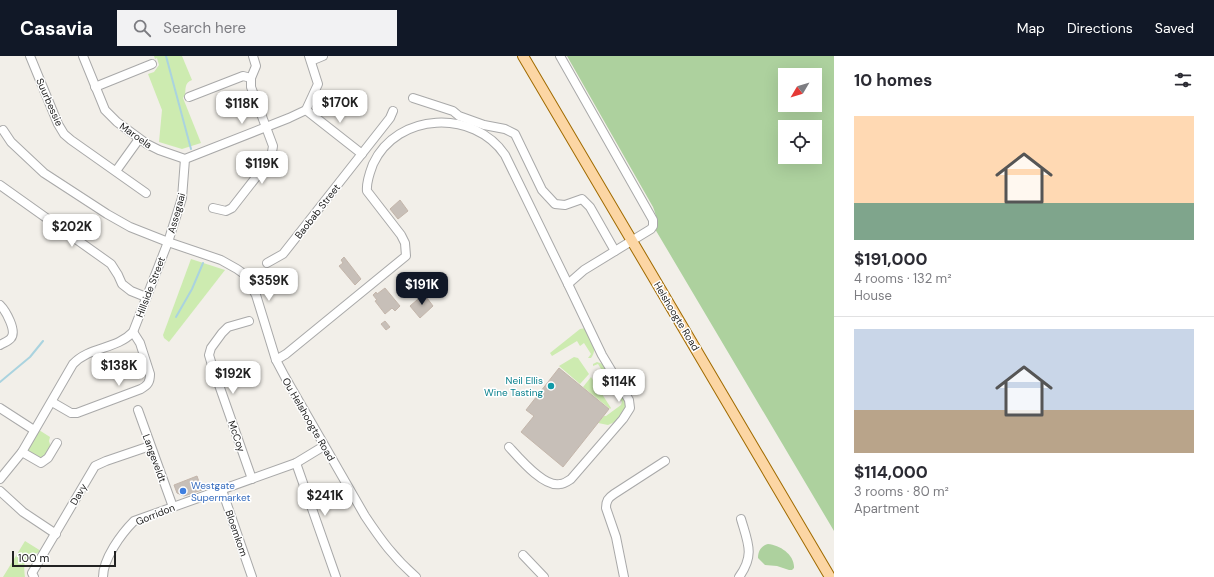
<!DOCTYPE html>
<meta charset="utf-8">
<style>
:root{--surface:#fff;--page:#f2f2f3;--text:#2b2b33;--muted:#7c7c81;--line:#e1e1e2;--accent:#111827}
body{margin:0;font-family:"DM Sans",sans-serif;background:var(--page);color:var(--text);height:100vh;display:flex;flex-direction:column;font-size:15px;white-space:nowrap}
*{box-sizing:border-box;margin:0}
p{font-size:13px;color:var(--muted)}
.icon{flex:none;width:22px;height:22px;fill:none;stroke:currentColor;stroke-width:2;stroke-linecap:round;stroke-linejoin:round}
.map{position:relative;flex:1;overflow:hidden}
.sheet{display:flex;flex-direction:column;background:var(--surface);width:380px}
.sheet>*{flex:none}
.needle{width:26px;rotate:232deg}
.tools{position:absolute;left:778px;top:12px;display:grid;gap:8px}
.tools a{display:grid;place-items:center;width:44px;height:44px;border-radius:0px;background:var(--surface);box-shadow:0 4px 16px #0002;font-size:20px}
.scale{position:absolute;left:12px;bottom:10px;width:104px;box-sizing:border-box;padding-left:4px;border:2px solid #222;border-top:0;font-size:11px;line-height:14px;white-space:nowrap;color:#222;-webkit-text-stroke:3px #fff;paint-order:stroke}
.price{position:absolute;translate:-50% -34px;padding:0 9px;border-radius:8px;background:#fff;color:#222;font-size:13px;line-height:26px;filter:drop-shadow(0 1px 2px #0008)}
.price::after{content:'';position:absolute;left:50%;top:24px;width:12px;height:9px;margin-left:-6px;background:inherit;clip-path:polygon(0 0,100% 0,50% 100%)}
.price.active{background:var(--accent);color:#fff}
ul{padding:0;list-style:none}
li{display:grid;align-content:center;gap:8px;height:212px;padding:0 20px}
li+li{border-top:1px solid var(--line)}
li span{display:grid;place-items:center;height:124px;border-radius:0px;color:#555}
li>.icon{margin-inline-start:auto}
span .icon{width:72px;height:72px;fill:#fffc;stroke-width:1}
li b{font-size:17px}
h2{display:flex;justify-content:space-between;align-items:center;height:48px;padding:0 20px;font-size:17px}
header{display:flex;align-items:center;gap:24px;box-sizing:border-box;height:56px;padding:0 20px;background:var(--accent);color:#fff}
header strong{font-size:19px}
nav{display:flex;gap:22px;margin-inline-start:auto;font-size:14px}
.search{width:280px;height:36px;background:var(--page);display:flex;align-items:center;gap:10px;box-sizing:border-box;padding:0 14px;border-radius:0px;color:var(--muted);font-size:15px}
main{display:flex;flex:1;min-height:0}
.map>svg:first-child{display:block}
.grass{fill:#cdebb0}
.forest{fill:#add19e;fill-rule:evenodd}
.lines{fill:none;stroke-linecap:round;stroke-linejoin:round}
.stream{stroke:#aad3df;stroke-width:2}
.building{fill:#c7bfb8;stroke:#c4b6ab}
.minor-casing{stroke:#a9a9a9;stroke-width:10}
.major-casing{stroke:#a06b00;stroke-width:12}
.minor{stroke:#fff;stroke-width:8}
.major{stroke:#fcd6a4;stroke-width:10}
.culture-dot{fill:#0f9aa8;stroke:#fff;stroke-width:1.5}
.shop-dot{fill:#3f7fe0;stroke:#fff;stroke-width:1.5}
.labels{text-anchor:middle;stroke-width:3;stroke-linejoin:round;paint-order:stroke}
.street-label{font-size:10px;fill:#222;stroke:#fff}
.culture-label{font-size:10px;fill:#0d838f;stroke:#fff;text-anchor:end}
.shop-label{font-size:10px;fill:#366cbe;stroke:#fff;text-anchor:start}
</style>
<header>
<strong>Casavia</strong>
<div class="search"><svg class="icon" aria-label="search" viewBox="0 0 24 24"><circle cx="10" cy="10" r="6"/><path d="M15 15l6 6"/></svg>Search here</div>
<nav><a>Map</a><a>Directions</a><a>Saved</a></nav>
</header>
<main>
<div class="map">
<svg width="834" height="521" viewBox="0 0 834 521">
<rect width="100%" height="100%" fill="#f2efe9"/>
<g class="grass">
<path d="M154 0H182L192 24C184 27 186 33 185 39L183 42 201 87 182 93 159 86 162 54 148 18 154 16 159 9 157 2 155 3Z"/>
<polygon points="191,203 225,214 169,286 164,282 163,279"/>
<path d="M586 272C590 282 599 292 591 302H588L591 298 584 287 580 290 577 285 552 300 550 297 580 273Z"/>
<polygon points="574,301 578,302 589,318 580,328 559,310"/>
<polygon points="597,306 603,308 626,344 627,352 617,365 608,369 598,367 604,360 606,360 621,349 622,346 598,308 593,310 593,308"/>
<polygon points="591,321 611,352 610,353 583,331"/>
<path d="M39 374 50 381 49 385 51 392 41 404C21 393 29 390 39 374Z"/>
<path d="M25 485 41 495C25 503 23 502 25 521H3Z"/>
</g>
<g class="forest">
<path d="M567 0H834V475L655 173C658 165 656 159 653 151ZM785 19H815V49H785ZM785 71H815V101H785Z"/>
<path d="M768 488C780 489 795 499 794 512L792 514H789L777 510 765 509 758 502C758 495 761 490 768 488Z"/>
</g>
<g class="lines">
<g class="stream">
<polyline points="166,0 191,93"/>
<polyline points="176,261 192,233 203,207"/>
<polyline points="0,326 30,301 43,285"/>
</g>
</g>
<g class="building">
<polygon points="400,144 408,155 398,163 390,153"/>
<polygon points="344,201 361,223 355,229 339,210 343,207 341,204"/>
<polygon points="385,232 400,250 395,255 392,252 385,258 375,245 377,244 373,239 376,236 377,238"/>
<polygon points="424,238 433,250 420,262 410,250"/>
<polygon points="385,265 390,271 386,274 381,268"/>
<polygon points="559,312 609,353 563,411 521,376 534,360 526,354"/>
<polygon points="197,420 202,434 184,440 177,437 174,429"/>
</g>
<g class="lines">
<defs>
<g id="minor">
<polyline points="30,0 58,68 64,78 71,84 146,137"/>
<polyline points="83,0 105,54 117,66 147,88 159,94 185,103 289,62 306,54 318,28 309,0"/>
<polyline points="311,5 323,0"/>
<polyline points="95,31 152,8"/>
<polyline points="189,41 243,20 251,22"/>
<polyline points="413,42 453,55 459,60 484,69 505,73 515,78 542,134 555,148 565,149 582,143 590,151 615,195"/>
<polyline points="306,54 362,98"/>
<path d="M3 74 11 86 44 117 107 158 130 171 168 186 221 204 237 213 244 218 256 239 276 304 285 321 365 460C381 484 394 502 416 521"/>
<polyline points="116,115 139,83"/>
<polyline points="0,129 111,208 118,219 122,228 131,235 146,241"/>
<polyline points="213,152 226,155 232,152 271,102 273,90 251,31 251,22 256,10 253,0"/>
<polyline points="267,207 283,198 390,62 393,55"/>
<path d="M0 249C6 255 17 275 11 282 9 285 3 287 0 289"/>
<polyline points="249,265 228,271 222,277 211,292 209,299 212,309 252,423"/>
<path d="M276 304 286 298 406 200 405 187 401 179 367 135C366 126 370 116 373 108 397 56 474 53 505 99L568 228"/>
<path d="M52 346 71 357H77L141 333C148 329 150 326 150 318L140 287 133 276"/>
<polyline points="0,352 34,374"/>
<polyline points="138,354 173,451"/>
<path d="M509 391C519 402 544 432 560 428 564 428 568 425 571 423L623 363 630 352 629 344 602 299 568 228 584 214 651 173 653 170V164L560 0"/>
<polyline points="22,396 41,407 48,402 57,387"/>
<polyline points="296,407 336,521"/>
<path d="M0 423 22 396 73 308C90 290 116 294 133 276L168 186 182 142 185 103"/>
<polyline points="222,434 252,521"/>
<polyline points="0,435 23,456 56,478"/>
<polyline points="523,499 544,521"/>
<polyline points="34,521 32,517 95,410 106,405 150,390"/>
<path d="M103 521C103 503 121 478 134 465L296 407 324 390"/>
<path d="M624 521 616 481 606 452C606 445 608 442 614 438L665 405"/>
<path d="M739 521C755 499 748 487 741 463"/>
</g>
<polyline id="major" points="523,0 830,521"/>
</defs>
<use href="#minor" class="minor-casing"/>
<use href="#major" class="major-casing"/>
<use href="#minor" class="minor"/>
<use href="#major" class="major"/>
</g>
<circle class="culture-dot" cx="551" cy="330" r="4"/>
<circle class="shop-dot" cx="183" cy="435" r="4"/>
<g class="labels">
<g class="street-label">
<text transform="translate(50 46) rotate(66)" y="4">Suurbessie</text>
<text transform="translate(136 79) rotate(35)" y="4">Maroela</text>
<text transform="translate(317 155) rotate(-52)" y="4">Baobab Street</text>
<text transform="translate(176 157) rotate(-74)" y="4">Assegaai</text>
<text transform="translate(150 231) rotate(-69)" y="4">Hillside Street</text>
<text transform="translate(677 260) rotate(59)" y="4">Helshoogte Road</text>
<text transform="translate(309 363) rotate(60)" y="4">Ou Helshoogte Road</text>
<text transform="translate(237 380) rotate(71)" y="4">McCoy</text>
<text transform="translate(155 402) rotate(70)" y="4">Langeveldt</text>
<text transform="translate(78 438) rotate(-60)" y="4">Davy</text>
<text transform="translate(155 458) rotate(-22)" y="4">Gorridon</text>
<text transform="translate(237 477) rotate(71)" y="4">Bloemkom</text>
</g>
<g class="culture-label">
<text x="543" y="328">Neil Ellis<tspan x="543" dy="12">Wine Tasting</tspan></text>
</g>
<g class="shop-label">
<text x="191" y="433">Westgate<tspan x="191" dy="12">Supermarket</tspan></text>
</g>
</g>
</svg>
<div class="tools">
<a><svg class="needle" viewBox="-14 -14 28 28"><path d="M0-13l5 13h-10z" fill="#e53935"/><path d="M0 13l5-13h-10z" fill="#7c7c81"/></svg></a>
<a><svg class="icon" aria-label="locate" viewBox="0 0 24 24"><circle cx="12" cy="12" r="6"/><path d="M12 2v4M12 18v4M2 12h4M18 12h4"/></svg></a>
</div>
<div class="scale">100 m</div>
<b class="price" style="left:340px;top:68px">$170K</b>
<b class="price" style="left:242px;top:69px">$118K</b>
<b class="price" style="left:262px;top:129px">$119K</b>
<b class="price" style="left:72px;top:192px">$202K</b>
<b class="price" style="left:269px;top:246px">$359K</b>
<b class="price active" style="left:422px;top:250px">$191K</b>
<b class="price" style="left:119px;top:331px">$138K</b>
<b class="price" style="left:233px;top:339px">$192K</b>
<b class="price" style="left:619px;top:347px">$114K</b>
<b class="price" style="left:325px;top:461px">$241K</b>
</div>
<section class="sheet">
<h2>10 homes<svg class="icon" aria-label="filters" viewBox="0 0 24 24"><path d="M4 7h16M4 17h16"/><circle cx="9" cy="7" r="2"/><circle cx="15" cy="17" r="2"/></svg></h2>
<ul>
<li><span style="background:linear-gradient(#ffd9b3 70%,#7fa58c 0)"><svg class="icon" aria-label="home" viewBox="0 0 24 24"><path d="M3 11l9-7 9 7M6 9v11h12V9"/></svg></span><div><b>$191,000</b><p>4 rooms · 132 m²</p><p>House</p></div></li>
<li><span style="background:linear-gradient(#c9d6e8 65%,#b9a48a 0)"><svg class="icon" aria-label="home" viewBox="0 0 24 24"><path d="M3 11l9-7 9 7M6 9v11h12V9"/></svg></span><div><b>$114,000</b><p>3 rooms · 80 m²</p><p>Apartment</p></div></li>
</ul>
</section>
</main>
